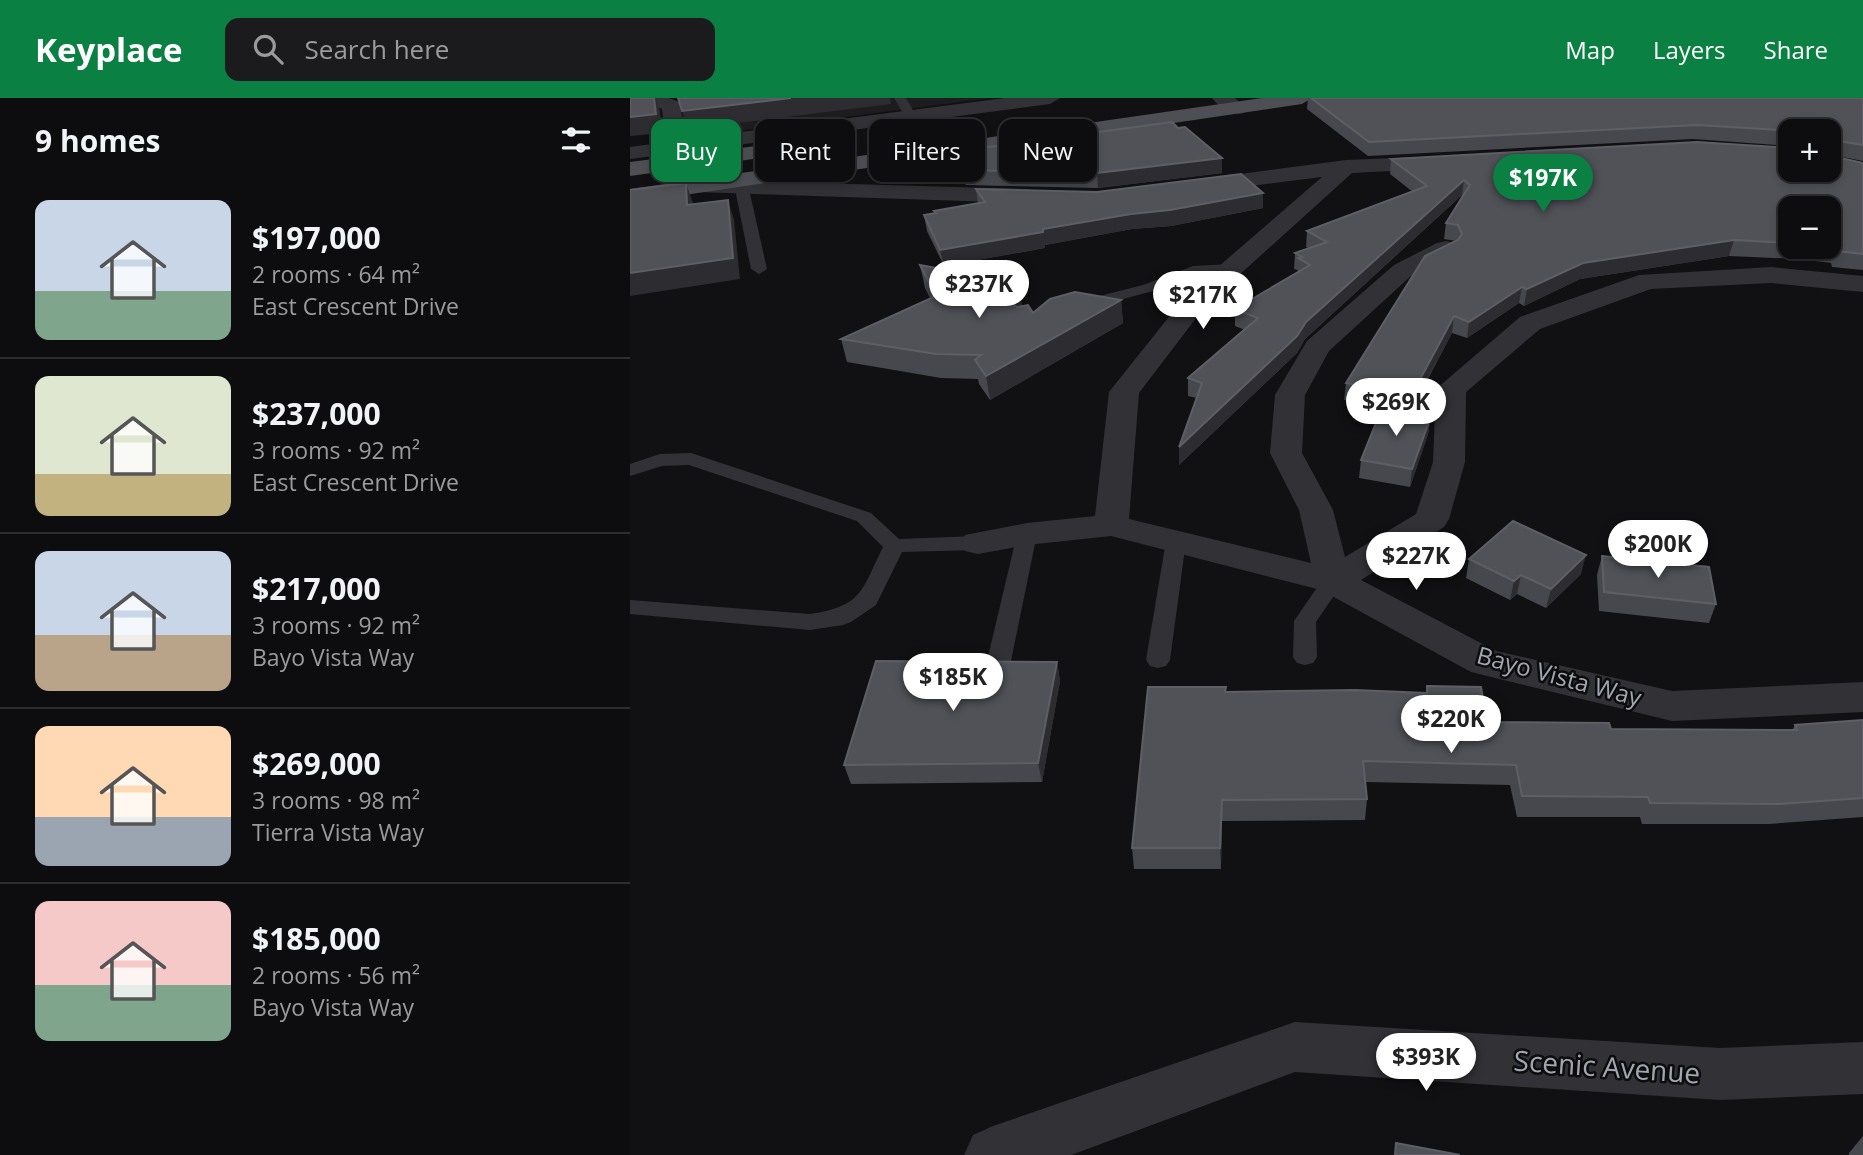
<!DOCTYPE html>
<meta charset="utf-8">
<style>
:root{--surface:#0d0c0e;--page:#1b1a1c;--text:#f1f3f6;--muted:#9a9b9e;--line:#2d2c2e;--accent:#0b8043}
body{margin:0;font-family:"Open Sans",sans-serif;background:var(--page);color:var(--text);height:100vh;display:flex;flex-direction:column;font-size:26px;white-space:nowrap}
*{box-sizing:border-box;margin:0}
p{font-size:23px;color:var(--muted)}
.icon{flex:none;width:38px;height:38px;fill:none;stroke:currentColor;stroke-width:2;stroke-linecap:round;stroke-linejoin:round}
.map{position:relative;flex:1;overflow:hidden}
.panel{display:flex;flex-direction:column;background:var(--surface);width:630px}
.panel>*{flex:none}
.banner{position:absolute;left:21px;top:21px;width:665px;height:63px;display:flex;gap:14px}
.buttons{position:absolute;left:1148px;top:21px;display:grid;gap:14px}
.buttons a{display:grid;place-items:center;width:63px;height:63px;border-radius:14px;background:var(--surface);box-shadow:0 4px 10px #0003,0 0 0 2px var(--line);font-size:35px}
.price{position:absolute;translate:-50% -60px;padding:0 16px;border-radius:24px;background:#fff;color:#222;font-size:23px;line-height:46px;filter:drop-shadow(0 2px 4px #0008)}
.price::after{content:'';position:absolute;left:50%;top:42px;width:21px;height:16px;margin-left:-10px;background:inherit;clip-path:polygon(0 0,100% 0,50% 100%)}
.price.current{background:var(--accent);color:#fff}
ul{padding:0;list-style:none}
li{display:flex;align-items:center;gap:21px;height:175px;padding:0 35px}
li+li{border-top:2px solid var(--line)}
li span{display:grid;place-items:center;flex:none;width:196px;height:140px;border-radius:14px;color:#555}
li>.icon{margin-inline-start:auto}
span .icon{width:84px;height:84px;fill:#fffc;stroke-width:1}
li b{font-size:30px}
h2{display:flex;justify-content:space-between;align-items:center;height:84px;padding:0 35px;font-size:30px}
.pill{padding:0 24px;border-radius:14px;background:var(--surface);box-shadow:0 4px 10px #0003,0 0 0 2px var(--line);font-size:24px;line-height:63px}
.pill.current{background:var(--accent);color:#fff}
header{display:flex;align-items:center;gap:42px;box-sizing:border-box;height:98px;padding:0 35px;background:var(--accent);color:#fff}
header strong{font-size:33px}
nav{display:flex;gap:38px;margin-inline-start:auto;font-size:24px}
.search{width:490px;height:63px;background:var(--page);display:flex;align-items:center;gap:18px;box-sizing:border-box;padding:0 24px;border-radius:14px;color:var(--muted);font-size:26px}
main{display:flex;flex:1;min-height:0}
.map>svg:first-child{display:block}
.built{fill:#1d1d1f}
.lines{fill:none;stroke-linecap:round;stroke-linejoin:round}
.service{fill:#323236;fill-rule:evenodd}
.minor{fill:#323236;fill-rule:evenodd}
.primary{fill:#4e4f55;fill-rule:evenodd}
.wall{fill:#47484d;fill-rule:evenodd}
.shaded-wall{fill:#2d2d31}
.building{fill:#515258;stroke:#5e5f66;stroke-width:2}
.labels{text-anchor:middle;stroke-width:5;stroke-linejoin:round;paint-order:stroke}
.street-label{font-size:24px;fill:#a3a6b2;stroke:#0c0c0d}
.near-street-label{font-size:28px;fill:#a3a6b2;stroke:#0c0c0d}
</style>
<header>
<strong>Keyplace</strong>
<div class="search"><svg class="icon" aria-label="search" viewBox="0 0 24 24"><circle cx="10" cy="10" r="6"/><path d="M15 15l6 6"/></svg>Search here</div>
<nav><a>Map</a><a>Layers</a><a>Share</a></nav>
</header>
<main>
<section class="panel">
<h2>9 homes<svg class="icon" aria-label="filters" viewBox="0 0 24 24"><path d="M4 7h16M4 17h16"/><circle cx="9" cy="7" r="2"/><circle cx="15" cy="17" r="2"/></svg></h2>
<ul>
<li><span style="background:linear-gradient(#c9d6e8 65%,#7fa58c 0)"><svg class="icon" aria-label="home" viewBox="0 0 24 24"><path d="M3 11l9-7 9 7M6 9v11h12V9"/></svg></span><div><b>$197,000</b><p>2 rooms · 64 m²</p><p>East Crescent Drive</p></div></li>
<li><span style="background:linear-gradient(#dfe7d0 70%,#c2b280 0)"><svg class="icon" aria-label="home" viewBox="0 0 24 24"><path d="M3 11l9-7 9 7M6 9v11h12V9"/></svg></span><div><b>$237,000</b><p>3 rooms · 92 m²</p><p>East Crescent Drive</p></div></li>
<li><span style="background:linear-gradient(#c9d6e8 60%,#b9a48a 0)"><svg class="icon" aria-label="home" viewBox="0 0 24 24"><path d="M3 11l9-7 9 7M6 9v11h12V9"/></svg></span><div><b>$217,000</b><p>3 rooms · 92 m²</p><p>Bayo Vista Way</p></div></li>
<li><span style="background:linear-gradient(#ffd9b3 65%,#9aa5b1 0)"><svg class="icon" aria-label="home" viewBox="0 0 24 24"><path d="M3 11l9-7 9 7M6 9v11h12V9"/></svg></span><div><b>$269,000</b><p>3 rooms · 98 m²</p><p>Tierra Vista Way</p></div></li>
<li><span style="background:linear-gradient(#f6c9c9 60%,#7fa58c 0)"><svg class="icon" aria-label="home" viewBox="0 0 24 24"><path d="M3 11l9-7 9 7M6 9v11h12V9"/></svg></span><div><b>$185,000</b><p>2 rooms · 56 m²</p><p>Bayo Vista Way</p></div></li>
</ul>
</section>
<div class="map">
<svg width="1233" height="1057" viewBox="0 0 1233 1057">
<rect width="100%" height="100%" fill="#111012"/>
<polygon class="built" points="69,0 361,0 53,40 52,9"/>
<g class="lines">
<g class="service">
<polygon points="264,0 276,0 287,19 285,22 277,22"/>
<polygon points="112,87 119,91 137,171 129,176 121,171 105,91"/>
<polygon points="601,166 609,171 606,174 565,177 523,193 452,212 444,207 446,204 513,187 563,168"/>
<path d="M61 355 241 415 269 441 348 438 355 440 358 445 355 450 348 452 272 454 246 507 221 524 213 527 180 532 0 516V502L180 516C233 508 231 493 253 449L227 423 59 367 32 368 0 378V366L30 356Z"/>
<polygon points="397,430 404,431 407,436 381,563 377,569 369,571 361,569 357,563 387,436 390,431"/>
<polygon points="546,436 553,438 556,443 540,562 536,568 528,570 520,568 516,562 536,443 539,438"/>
<polygon points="703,476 711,478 714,483 686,524 687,559 683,565 675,567 667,565 663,559 664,523 695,478"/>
</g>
<g class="minor">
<polygon points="12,0 39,0 49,4 57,41 375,0 430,0 420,6 0,61 0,49 36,44 32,11 15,4"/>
<path d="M582 0H605L617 11 614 15C601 18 590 10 582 0Z"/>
<polygon points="812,58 820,60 823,65 820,70 722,75 576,207 509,295 499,421 681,465 669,412 640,355 645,297 677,243 764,167 807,145 816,143 825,145 828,150 825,155 782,177 699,253 675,297 672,355 703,412 715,459 786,416 803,364 806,291 890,219 1009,177 1141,169 1233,178 1233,194 1141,185 1021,191 910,231 836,294 835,364 819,421 814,429 731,482 866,553 1042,593 1233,584 1233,614 1042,623 841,574 691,492 481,438 397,447 348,456 335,453 330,445 335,437 397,425 465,418 479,294 558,195 692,79 566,95 558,93 555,88 558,83 716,62"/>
<polygon points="74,82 398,91 406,93 410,98 406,103 398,105 66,94 63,89 66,84"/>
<polygon points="665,924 1090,950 1233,944 1233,996 1090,1002 665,974 441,1057 334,1057 343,1037 363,1028"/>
</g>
<g class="primary">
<polygon points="632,0 682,0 672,6 0,105 0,91"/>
<polygon points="165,43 173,44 176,49 173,54 0,78 0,64"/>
</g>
</g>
<g class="wall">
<path d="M678 0H1233V63L1202 57V58L1233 65V172L1202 169 1201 165 1170 161 1099 158 950 181 894 208 889 205 837 240 822 235 780 315 801 318 798 336 780 389 729 380 731 362 759 311 714 302 716 285 826 143 814 141 816 125 832 97 675 241 667 255 549 367V349L567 300 558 298V280L615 232 605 228V211L667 174 668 172 664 171 665 155 679 150 676 149 677 133 783 94 760 76 761 61 1160 72 1199 33H1160V48L1063 41 738 58 677 11ZM1160 110H1199V149H1160Z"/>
<polygon points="548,30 592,60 592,75 468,90 336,87 325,69 322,54"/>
<polygon points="346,91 633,110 541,128 502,131 415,147 415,150 314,168 297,133 294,117 305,116 304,113 348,105"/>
<polygon points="290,167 392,208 403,215 491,202 493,225 360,302 349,286 348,281 311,280 217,264 211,241 300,200 295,190"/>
<polygon points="972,458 1086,506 1079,525 969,513 967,477"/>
<polygon points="839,461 951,476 916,510 887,496 880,502 836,480"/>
<polygon points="427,564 430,583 412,684 221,686 214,667"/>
<polygon points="797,588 857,624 981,631 1162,632 1165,627 1233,622 1233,719 1139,726 1012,726 1010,719 887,719 880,687 735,684 737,701 735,722 592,723 591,771 504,771 502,750 596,594 796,595"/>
<polygon points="1233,1038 1233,1057 1219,1057 1219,1055"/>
</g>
<g class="shaded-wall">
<polygon points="24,0 25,0 30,13 32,35 0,38 0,19"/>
<polygon points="161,0 260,0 261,6 58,31 52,13"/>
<polygon points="592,60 592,75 468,90 467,75"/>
<polygon points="834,82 832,97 675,241 667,255 549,367 549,349 676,224"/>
<polygon points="56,85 63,105 64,128 57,107"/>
<polygon points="633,95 633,110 541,128 502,131 415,147 415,150 314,168 310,152 413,131"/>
<polygon points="98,102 104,122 110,181 0,198 0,175"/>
<polygon points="1104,142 1099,158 950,181 894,208 897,191 953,165"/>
<polygon points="892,189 889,205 837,240 839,224"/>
<polygon points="390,194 394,217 378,203 382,197"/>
<polygon points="491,202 493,225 360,302 356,278"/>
<polygon points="824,218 822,235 779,315 781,298"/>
<polygon points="801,318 798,336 780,389 782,371"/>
<polygon points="956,457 951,476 916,510 921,491"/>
<polygon points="891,477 887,496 880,502 884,483"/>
<polygon points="427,564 430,583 412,684 408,665"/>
<polygon points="592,702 592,723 591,771 590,750"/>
</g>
<g class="building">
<polygon points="0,0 24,0 26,16 0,19"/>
<polygon points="48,0 161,0 52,13"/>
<polygon points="681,0 1233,0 1233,47 1202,42 1202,58 1233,65 1233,156 1207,153 1207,149 1199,148 1199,110 1160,110 1160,145 1104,142 953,165 897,191 892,189 839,224 824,218 781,298 716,285 795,158 828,142 832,136 828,127 816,125 840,87 834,82 676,224 667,238 549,349 572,285 558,280 628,220 605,211 680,167 668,160 672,159 665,155 697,144 677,133 797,88 761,61 1067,44 1160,50 1160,72 1199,72 1199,33 1165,33 1067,27 739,44"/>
<polygon points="542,24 548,30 555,29 592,60 467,75 333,72 322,54"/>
<polygon points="611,76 633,95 540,112 501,116 413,131 413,134 310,152 294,117 306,115 304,113 355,104 346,91 467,94"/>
<polygon points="56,85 57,107 98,102 103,160 0,175 0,92"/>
<polygon points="290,167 383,184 390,194 382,197 378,203 387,209 398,207 403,215 420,201 445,194 491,202 356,278 345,262 351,257 306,256 211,241 306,198"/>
<polygon points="752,310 801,318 782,371 731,362"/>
<polygon points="883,423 956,457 921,491 891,477 884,483 839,461"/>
<polygon points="972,458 1079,469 1086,506 974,494"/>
<polygon points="246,563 427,564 408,665 214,667"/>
<polygon points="797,588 851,589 857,624 979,625 981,631 1167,632 1165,627 1233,622 1233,700 1149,706 1020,705 1018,699 892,698 886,667 733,663 737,701 592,702 590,750 502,750 518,589 596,589 595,594 725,592 797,595"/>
<polygon points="766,1045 830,1057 765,1057"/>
</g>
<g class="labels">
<g class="street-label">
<text transform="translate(929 579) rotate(15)" y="8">Bayo Vista Way</text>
</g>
<g class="near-street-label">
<text transform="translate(977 969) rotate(4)" y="10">Scenic Avenue</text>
</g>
</g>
</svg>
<div class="buttons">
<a>+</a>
<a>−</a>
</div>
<b class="price current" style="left:913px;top:116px">$197K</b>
<b class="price" style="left:349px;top:222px">$237K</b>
<b class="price" style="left:573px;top:233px">$217K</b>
<b class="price" style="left:766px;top:340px">$269K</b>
<b class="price" style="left:1028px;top:482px">$200K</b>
<b class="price" style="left:786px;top:494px">$227K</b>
<b class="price" style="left:323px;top:615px">$185K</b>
<b class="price" style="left:821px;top:657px">$220K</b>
<b class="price" style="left:796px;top:995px">$393K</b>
<div class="banner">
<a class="pill current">Buy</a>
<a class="pill">Rent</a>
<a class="pill">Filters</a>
<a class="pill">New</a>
</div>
</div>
</main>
